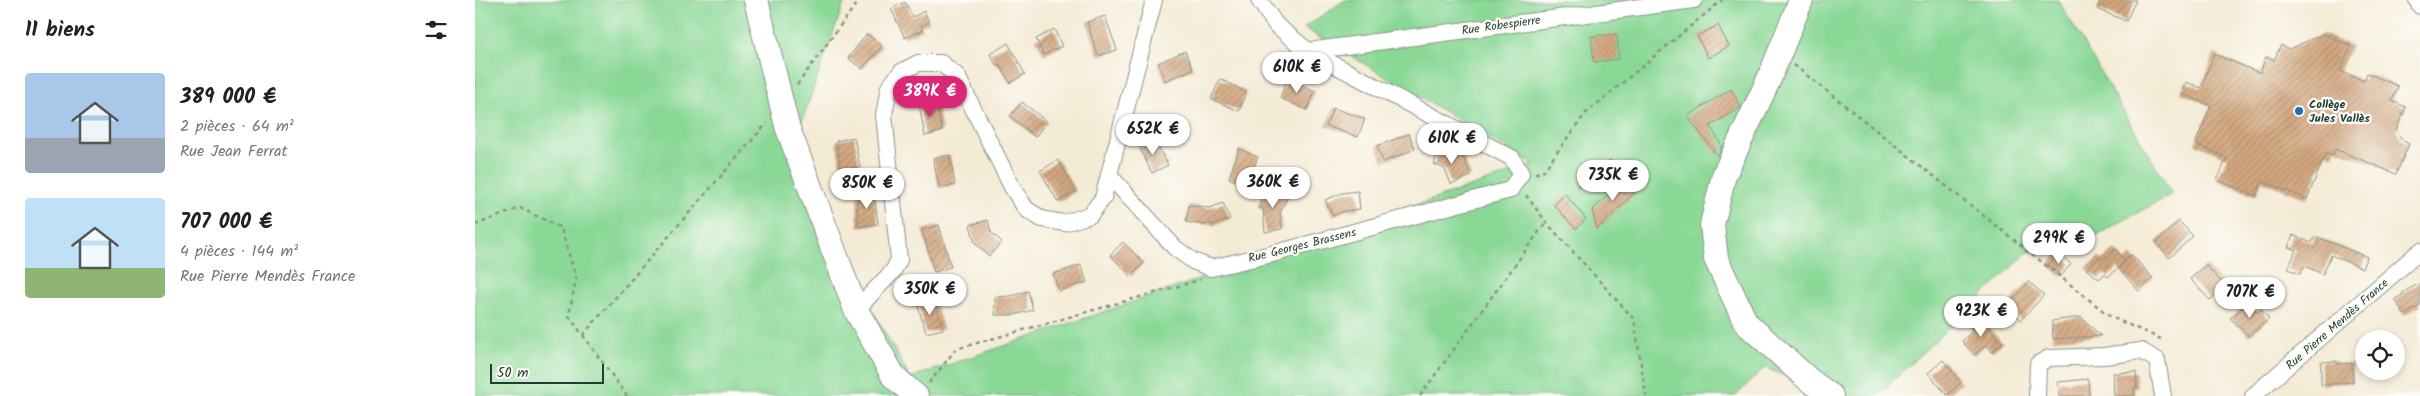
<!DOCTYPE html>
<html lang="fr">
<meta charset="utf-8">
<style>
:root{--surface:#fff;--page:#f6f6f6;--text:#222;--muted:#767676;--accent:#db2777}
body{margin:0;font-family:Kalam,sans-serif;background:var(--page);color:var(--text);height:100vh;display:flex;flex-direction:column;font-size:19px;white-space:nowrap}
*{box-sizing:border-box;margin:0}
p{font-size:16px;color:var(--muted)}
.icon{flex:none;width:28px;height:28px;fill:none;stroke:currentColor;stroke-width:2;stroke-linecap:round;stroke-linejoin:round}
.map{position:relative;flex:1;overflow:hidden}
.drawer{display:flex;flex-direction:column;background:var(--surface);width:475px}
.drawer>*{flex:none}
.fabs{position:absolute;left:1880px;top:330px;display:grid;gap:10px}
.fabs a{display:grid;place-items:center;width:50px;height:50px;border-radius:50%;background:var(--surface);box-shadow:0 2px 8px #0003;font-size:25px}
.scale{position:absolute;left:15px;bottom:12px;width:114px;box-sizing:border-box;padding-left:5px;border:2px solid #1f3d34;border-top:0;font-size:14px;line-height:18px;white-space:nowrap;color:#1f3d34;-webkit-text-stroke:4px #fdfcf7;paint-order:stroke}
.price{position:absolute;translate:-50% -42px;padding:0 11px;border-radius:18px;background:#fff;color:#222;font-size:16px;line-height:32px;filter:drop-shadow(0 1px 2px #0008)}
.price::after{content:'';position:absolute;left:50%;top:30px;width:15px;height:11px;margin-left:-8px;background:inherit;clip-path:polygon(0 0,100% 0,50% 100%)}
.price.active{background:var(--accent);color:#fff}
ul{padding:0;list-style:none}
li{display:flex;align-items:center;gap:15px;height:125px;padding:0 25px}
li span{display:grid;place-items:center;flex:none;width:140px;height:100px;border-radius:5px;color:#555}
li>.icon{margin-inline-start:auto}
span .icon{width:60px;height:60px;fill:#fffc;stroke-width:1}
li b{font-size:21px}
h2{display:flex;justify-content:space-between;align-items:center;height:60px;padding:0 25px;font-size:21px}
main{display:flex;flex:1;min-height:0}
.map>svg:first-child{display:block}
.grass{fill:#8ad896;stroke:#548a65}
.building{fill:url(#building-hatch)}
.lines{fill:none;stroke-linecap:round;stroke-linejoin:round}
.street-casing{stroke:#8a9485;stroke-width:18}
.secondary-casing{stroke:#8a9485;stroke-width:26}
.path{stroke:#8a9485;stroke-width:2.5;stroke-dasharray:4 4;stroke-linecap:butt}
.street{stroke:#fff;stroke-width:16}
.secondary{stroke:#fff;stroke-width:24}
.poi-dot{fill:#1f6fb2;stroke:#fdfcf7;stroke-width:2}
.labels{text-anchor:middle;stroke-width:4.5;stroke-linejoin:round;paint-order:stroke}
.street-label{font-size:12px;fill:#1f3d34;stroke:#fdfcf7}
.poi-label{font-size:12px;font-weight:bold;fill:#1f3d34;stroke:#fdfcf7;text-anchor:start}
</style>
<main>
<section class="drawer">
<h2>11 biens<svg class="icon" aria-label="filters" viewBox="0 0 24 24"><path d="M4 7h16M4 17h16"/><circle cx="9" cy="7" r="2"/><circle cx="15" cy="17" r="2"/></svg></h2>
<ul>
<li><span style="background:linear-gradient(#a9c7e8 65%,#9aa5b1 0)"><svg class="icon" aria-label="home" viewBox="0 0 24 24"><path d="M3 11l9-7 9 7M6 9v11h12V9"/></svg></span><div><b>389 000 €</b><p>2 pièces · 64 m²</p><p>Rue Jean Ferrat</p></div></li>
<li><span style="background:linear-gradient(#bfe0f5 70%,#8fb573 0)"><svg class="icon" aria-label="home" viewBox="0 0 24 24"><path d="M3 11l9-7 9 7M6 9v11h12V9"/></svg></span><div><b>707 000 €</b><p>4 pièces · 144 m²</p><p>Rue Pierre Mendès France</p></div></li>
</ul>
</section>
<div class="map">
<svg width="1945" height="396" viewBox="0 0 1945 396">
<defs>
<pattern id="building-hatch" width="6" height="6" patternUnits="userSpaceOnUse" patternTransform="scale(1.25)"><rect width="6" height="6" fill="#d3a77f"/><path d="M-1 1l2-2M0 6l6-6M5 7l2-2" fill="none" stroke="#ab8969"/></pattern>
</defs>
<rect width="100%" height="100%" fill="#fdfcf7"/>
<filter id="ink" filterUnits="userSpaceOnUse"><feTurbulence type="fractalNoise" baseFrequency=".02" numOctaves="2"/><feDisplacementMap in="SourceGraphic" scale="10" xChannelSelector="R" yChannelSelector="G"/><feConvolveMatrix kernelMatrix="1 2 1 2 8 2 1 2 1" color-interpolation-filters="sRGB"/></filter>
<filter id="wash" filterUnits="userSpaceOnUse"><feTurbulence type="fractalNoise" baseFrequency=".0096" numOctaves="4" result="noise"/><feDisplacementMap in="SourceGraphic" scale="20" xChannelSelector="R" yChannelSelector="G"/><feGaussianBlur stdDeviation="1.12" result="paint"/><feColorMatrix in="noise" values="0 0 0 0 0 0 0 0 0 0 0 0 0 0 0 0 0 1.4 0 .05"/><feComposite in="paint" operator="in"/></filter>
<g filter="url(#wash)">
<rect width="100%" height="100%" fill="#f4ebd6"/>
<polygon class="grass" points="0,0 370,0 324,129 386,289 435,378 1059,165 829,28 870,0 1583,0 1697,194 1607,243 1553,252 1402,396 1365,396 1289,368 1261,396 0,396"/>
<g id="blocks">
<g class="building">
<polygon points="1626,0 1661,0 1651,21 1622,9"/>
<polygon points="430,2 438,17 449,11 454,22 446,26 448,30 430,38 416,9"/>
<polygon points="630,16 642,50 623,56 612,22"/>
<polygon points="1243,25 1254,46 1233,58 1222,36"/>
<polygon points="579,29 587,46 569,55 561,39"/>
<polygon points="392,34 407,46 387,69 373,58"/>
<polygon points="1142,34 1144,59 1119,62 1116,36"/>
<polygon points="1848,34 1876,46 1865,71 1889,81 1892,73 1923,86 1917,101 1931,107 1921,130 1927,140 1934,144 1921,174 1860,149 1858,156 1851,153 1832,199 1787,181 1781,196 1742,180 1752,158 1720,144 1736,106 1706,93 1711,82 1726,88 1739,54 1785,73 1791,57 1799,60 1806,45 1814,49"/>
<polygon points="533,43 550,74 535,83 524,64 521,65 515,54"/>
<polygon points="710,51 718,69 690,81 683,63"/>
<polygon points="745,79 771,92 764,111 736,99"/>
<polygon points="812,79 840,91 832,110 805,98"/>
<polygon points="1256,89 1266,107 1235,126 1247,146 1243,156 1212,116"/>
<polygon points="461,100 467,131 450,136 444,104"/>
<polygon points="547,102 572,122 560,137 535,116"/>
<polygon points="858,108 890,119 883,137 851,126"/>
<polygon points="934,134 940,149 908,162 902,146"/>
<polygon points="379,137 385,167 366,170 361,141"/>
<polygon points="679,139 693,165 677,173 664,147"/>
<polygon points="964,146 988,156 996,176 976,184 970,169 959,164"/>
<polygon points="764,149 783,157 771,185 754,178"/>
<polygon points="475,155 480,185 464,188 458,158"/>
<polygon points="583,160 601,191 583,202 565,171"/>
<polygon points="1135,160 1148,175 1103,186 1128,165"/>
<polygon points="1152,178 1163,190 1122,229 1117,210"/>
<polygon points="792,187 813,196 805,213 807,229 790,232 788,209 783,207"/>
<polygon points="883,191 885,209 869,211 858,216 850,200 867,193"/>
<polygon points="399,193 403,224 383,227 382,195"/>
<polygon points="1090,194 1111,219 1101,229 1079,205"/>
<polygon points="748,203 755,219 737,226 736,223 731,225 711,222 714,205 735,208"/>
<polygon points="513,220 516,232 527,242 514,256 500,243 495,225"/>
<polygon points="1704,221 1718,236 1694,258 1681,242"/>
<polygon points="464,225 476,267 459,272 447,230"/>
<polygon points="1818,235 1837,243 1840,236 1892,257 1887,268 1856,255 1848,274 1829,266 1825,274 1813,269 1821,250 1813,247"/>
<polygon points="648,242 669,263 656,276 635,255"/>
<polygon points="1640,249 1650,261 1643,268 1657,255 1678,278 1664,291 1643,268 1633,277 1630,274 1624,279 1611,269 1624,257 1627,260"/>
<polygon points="1583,253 1596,264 1586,276 1573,265"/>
<polygon points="606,265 612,282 584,291 578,274"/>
<polygon points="1731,265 1750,286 1735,300 1715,279"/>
<polygon points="1554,282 1569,295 1546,320 1532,306"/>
<polygon points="1945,283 1945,306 1929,315 1920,299 1928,295 1927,293"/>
<polygon points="553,291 558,310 539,315 520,315 520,297 536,296"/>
<polygon points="459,298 468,329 451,333 442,303"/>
<polygon points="1774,302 1782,312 1786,309 1794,319 1774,336 1755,318"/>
<polygon points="1606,317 1626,336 1578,339 1577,321"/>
<polygon points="1505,318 1528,343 1517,352 1511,345 1499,355 1487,341 1498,330 1495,327"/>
<polygon points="1468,360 1486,382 1472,395 1453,373"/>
<polygon points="1862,361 1862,364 1877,363 1878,382 1846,385 1846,362"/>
<polygon points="1661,372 1662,388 1659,388 1660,396 1639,396 1638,373"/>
<polygon points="1613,379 1614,396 1584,396 1583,382"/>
</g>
</g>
</g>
<g filter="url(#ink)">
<use href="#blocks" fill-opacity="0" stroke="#8a9485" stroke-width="1"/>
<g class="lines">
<defs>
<g id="street">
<polyline points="1942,0 1945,6"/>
<polyline points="833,51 1219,0"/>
<polyline points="634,175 700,248 718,261 736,268 797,254 1035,190 1046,174 1037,158 833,51 801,25 784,0"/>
<polyline points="381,310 418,271 424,260 409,115 414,87 426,72 443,63 466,63 482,76 538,189 551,209 567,219 589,223 615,215 628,198 679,0"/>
<polyline points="1562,396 1563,364 1574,358 1629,356 1666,351 1682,360 1688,396"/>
<polyline points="1778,396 1945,251"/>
</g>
<g id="secondary">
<polyline points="281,0 312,126 381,310 419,377 441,396"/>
<polyline points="1326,0 1294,79 1249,175 1237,225 1241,259 1271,323 1334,380 1356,396"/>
</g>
</defs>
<use href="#street" class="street-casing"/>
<use href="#secondary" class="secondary-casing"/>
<g class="path">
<polyline points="1319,65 1636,317 1686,339"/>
<polyline points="322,85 384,0"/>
<polyline points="1060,173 1067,173 1110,114 1247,0"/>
<polyline points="1051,195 1071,222 1159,319 1171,396"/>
<polyline points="0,225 45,208 86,228 101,278 94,316 152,396"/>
<polyline points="108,335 292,123"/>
<polyline points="454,383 481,349 725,280"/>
<polyline points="945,396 1071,222"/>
</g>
<use href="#street" class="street"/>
<use href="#secondary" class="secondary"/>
</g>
</g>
<circle class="poi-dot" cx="1824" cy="111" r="5"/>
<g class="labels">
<g class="street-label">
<text transform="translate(1026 25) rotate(-8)" y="4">Rue Robespierre</text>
<text transform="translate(827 245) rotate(-14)" y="4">Rue Georges Brassens</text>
<text transform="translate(1862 324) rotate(-41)" y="4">Rue Pierre Mendès France</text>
</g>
<g class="poi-label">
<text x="1834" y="108">Collège<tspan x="1834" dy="14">Jules Vallès</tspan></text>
</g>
</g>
</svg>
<div class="fabs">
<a><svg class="icon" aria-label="locate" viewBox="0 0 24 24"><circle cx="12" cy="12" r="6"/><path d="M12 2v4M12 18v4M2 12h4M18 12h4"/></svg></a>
</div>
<div class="scale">50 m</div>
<b class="price" style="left:822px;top:94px">610K €</b>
<b class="price active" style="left:455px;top:118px">389K €</b>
<b class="price" style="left:678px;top:156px">652K €</b>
<b class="price" style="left:977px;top:165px">610K €</b>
<b class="price" style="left:1138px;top:202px">735K €</b>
<b class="price" style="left:798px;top:209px">360K €</b>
<b class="price" style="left:392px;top:210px">850K €</b>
<b class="price" style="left:1584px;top:265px">299K €</b>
<b class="price" style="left:455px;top:316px">350K €</b>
<b class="price" style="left:1775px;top:319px">707K €</b>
<b class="price" style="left:1506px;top:338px">923K €</b>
</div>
</main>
